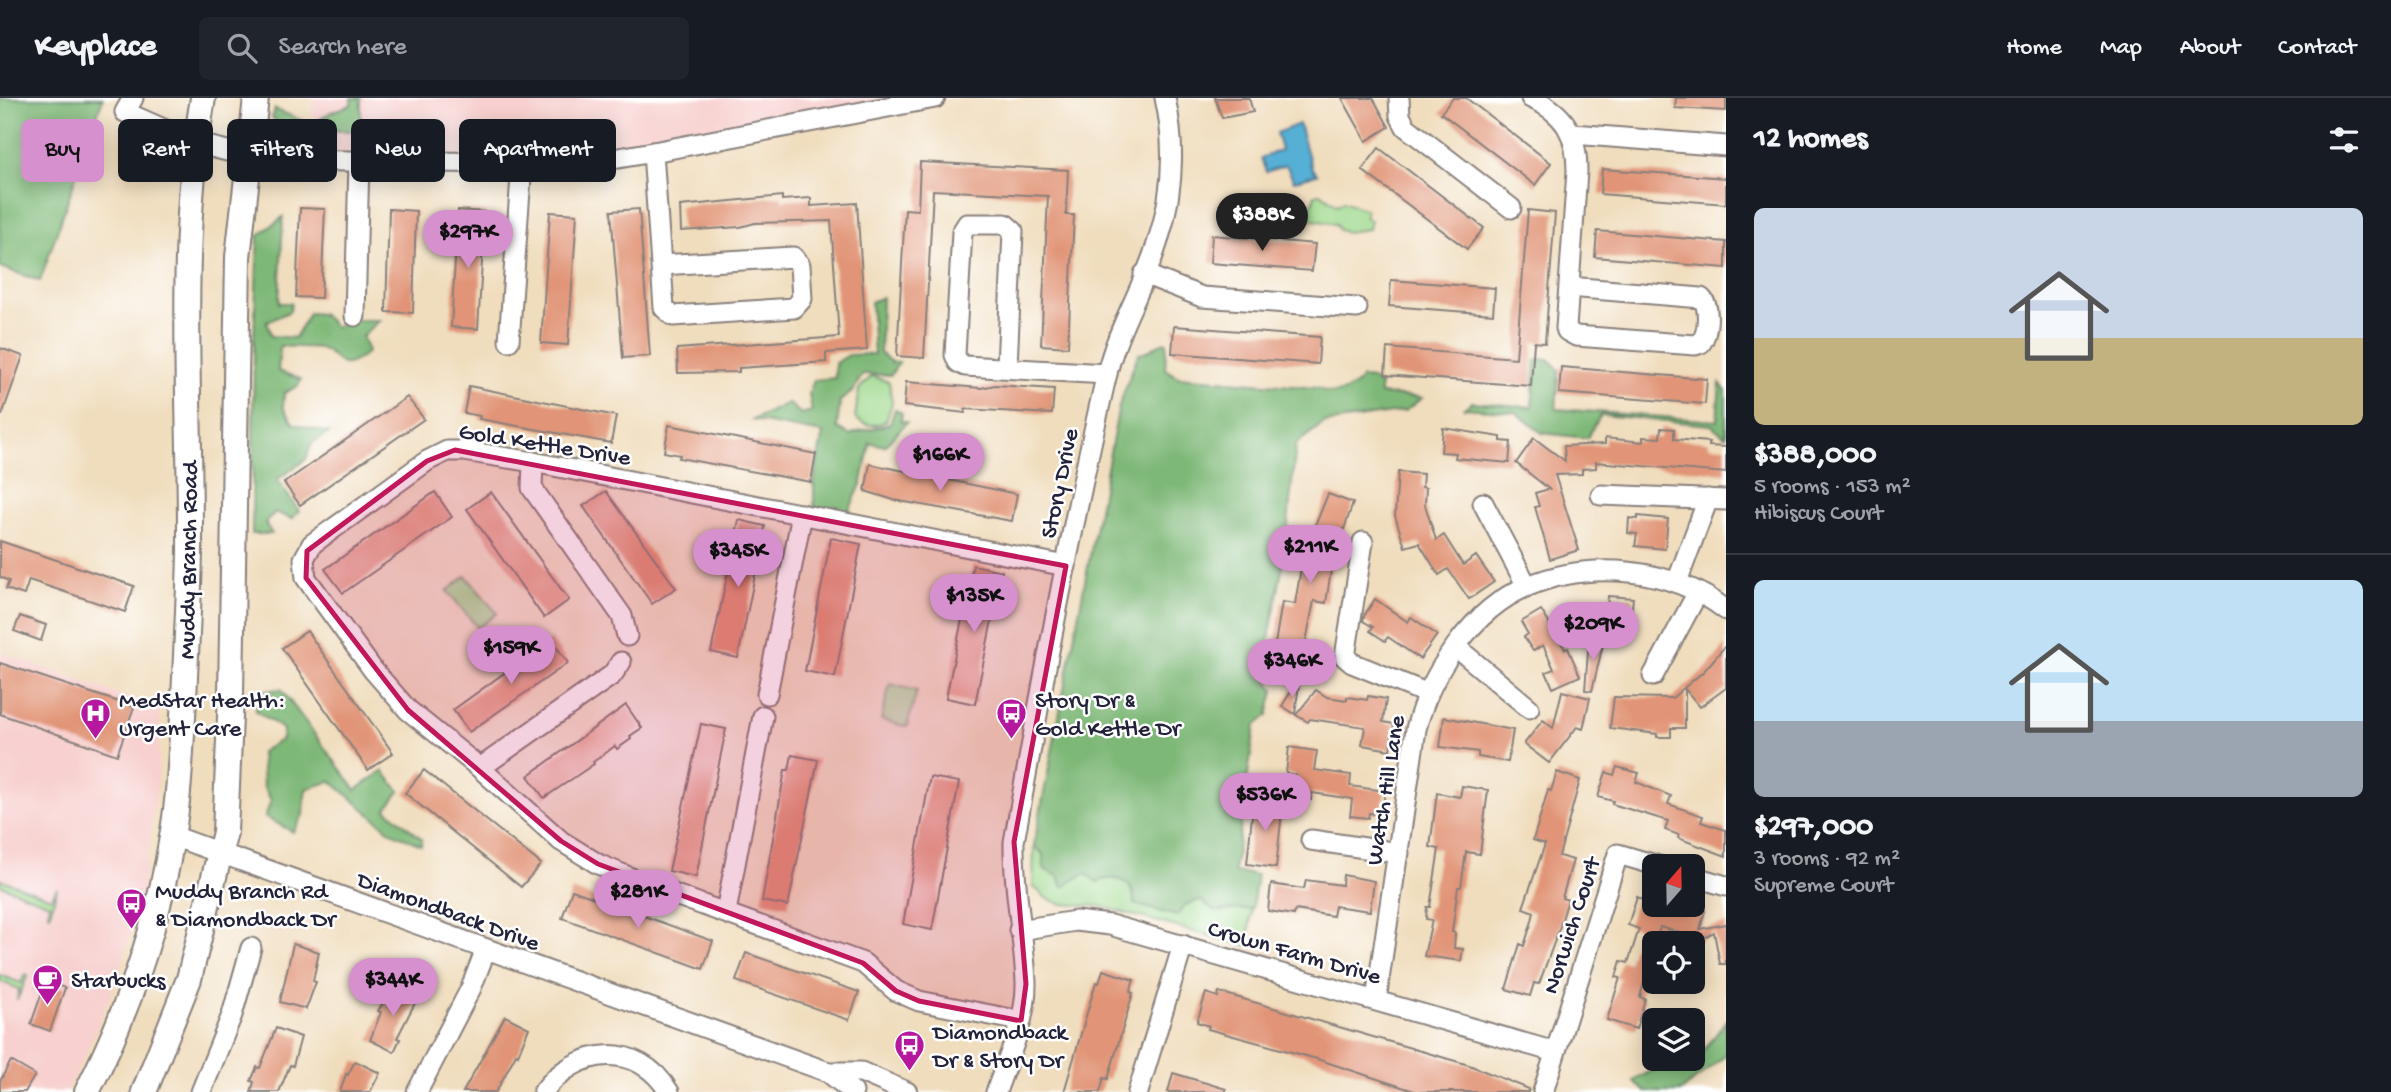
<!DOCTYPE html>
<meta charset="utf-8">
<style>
:root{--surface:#171b24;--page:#20242c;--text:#f1f3f6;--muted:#9ea1a6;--line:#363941;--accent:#d690ce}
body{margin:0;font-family:"Gochi Hand",sans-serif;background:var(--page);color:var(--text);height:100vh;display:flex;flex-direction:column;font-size:26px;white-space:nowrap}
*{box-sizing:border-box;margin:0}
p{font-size:23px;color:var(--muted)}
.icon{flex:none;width:38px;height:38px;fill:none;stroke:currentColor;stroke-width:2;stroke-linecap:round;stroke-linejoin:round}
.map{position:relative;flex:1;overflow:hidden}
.side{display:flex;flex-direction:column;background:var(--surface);width:665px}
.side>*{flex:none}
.banner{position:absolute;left:21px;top:21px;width:665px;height:63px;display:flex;gap:14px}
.needle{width:46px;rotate:20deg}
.buttons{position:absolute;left:1642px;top:756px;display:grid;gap:14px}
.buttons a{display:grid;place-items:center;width:63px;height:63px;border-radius:10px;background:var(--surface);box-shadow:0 4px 18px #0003;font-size:35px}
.price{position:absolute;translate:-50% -60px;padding:0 16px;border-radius:24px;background:var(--accent);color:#111;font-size:23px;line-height:46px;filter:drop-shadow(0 2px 4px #0008)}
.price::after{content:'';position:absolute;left:50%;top:42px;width:21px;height:16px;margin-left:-10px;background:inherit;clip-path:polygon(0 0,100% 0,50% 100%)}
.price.active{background:#222;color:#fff}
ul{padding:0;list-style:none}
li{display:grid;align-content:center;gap:14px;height:371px;padding:0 28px}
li+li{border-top:2px solid var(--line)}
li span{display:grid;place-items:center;height:217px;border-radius:10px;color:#555}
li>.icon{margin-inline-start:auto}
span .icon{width:126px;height:126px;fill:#fffc;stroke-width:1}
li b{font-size:30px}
h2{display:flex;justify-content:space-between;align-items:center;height:84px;padding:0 28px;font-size:30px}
.pill{padding:0 24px;border-radius:10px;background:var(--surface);box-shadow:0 4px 18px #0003;font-size:24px;line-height:63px}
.pill.active{background:var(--accent);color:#111}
header{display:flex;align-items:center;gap:42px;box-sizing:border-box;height:98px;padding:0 35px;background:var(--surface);border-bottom:2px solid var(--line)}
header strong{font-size:33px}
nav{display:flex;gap:38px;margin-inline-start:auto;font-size:24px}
.search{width:490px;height:63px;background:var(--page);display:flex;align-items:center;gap:18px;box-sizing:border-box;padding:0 24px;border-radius:10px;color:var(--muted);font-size:26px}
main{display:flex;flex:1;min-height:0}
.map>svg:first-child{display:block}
.built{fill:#f7d0cf}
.green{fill:#9ed88b;stroke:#607d63;stroke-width:2}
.forest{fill:#7eb877;stroke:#506d59;stroke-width:2}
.water{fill:#57afd4;stroke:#3c6888;stroke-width:2}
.building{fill:#e19477}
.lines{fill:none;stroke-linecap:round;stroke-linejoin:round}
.minor-casing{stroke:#89807c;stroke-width:23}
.major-casing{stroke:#89807c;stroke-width:28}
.minor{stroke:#fff;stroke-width:19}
.major{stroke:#fff;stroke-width:24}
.marked{fill:#c2185b;fill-opacity:0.2;stroke:#c2185b;stroke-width:5;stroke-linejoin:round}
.labels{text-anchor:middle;stroke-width:5;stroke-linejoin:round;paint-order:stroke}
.street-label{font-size:24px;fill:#22223b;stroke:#fff}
.poi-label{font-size:24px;fill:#22223b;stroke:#fff;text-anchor:start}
</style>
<header>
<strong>Keyplace</strong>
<div class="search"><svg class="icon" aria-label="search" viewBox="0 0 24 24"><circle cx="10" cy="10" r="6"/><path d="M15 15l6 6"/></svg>Search here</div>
<nav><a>Home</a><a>Map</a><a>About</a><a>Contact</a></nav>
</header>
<main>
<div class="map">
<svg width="1726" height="994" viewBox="0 0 1726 994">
<rect width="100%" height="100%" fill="#fff"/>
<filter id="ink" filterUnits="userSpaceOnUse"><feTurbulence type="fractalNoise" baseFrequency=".0143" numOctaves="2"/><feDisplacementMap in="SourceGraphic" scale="14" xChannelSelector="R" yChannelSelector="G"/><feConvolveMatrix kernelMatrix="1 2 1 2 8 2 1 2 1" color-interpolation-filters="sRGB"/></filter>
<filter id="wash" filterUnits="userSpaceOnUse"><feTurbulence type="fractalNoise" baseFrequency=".00686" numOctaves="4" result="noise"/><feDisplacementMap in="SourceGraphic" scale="28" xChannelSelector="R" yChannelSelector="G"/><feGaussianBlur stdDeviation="1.57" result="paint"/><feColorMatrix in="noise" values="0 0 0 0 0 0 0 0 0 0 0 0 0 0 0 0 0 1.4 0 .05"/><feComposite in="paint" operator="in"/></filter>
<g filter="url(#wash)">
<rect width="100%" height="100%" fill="#f0ddbd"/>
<g class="built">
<polygon points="313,0 882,0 884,8 607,58 313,59"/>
<polygon points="0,554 160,611 158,683 141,802 117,881 84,960 66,994 0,994"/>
</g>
<g class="green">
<polygon points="1321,95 1337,107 1344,103 1366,112 1366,120 1371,123 1368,131 1346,134 1339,132 1336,126 1302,120 1303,114 1314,104 1314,98"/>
<path d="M872 278 889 284 892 305 886 323C875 329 865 329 855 320L859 291Z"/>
<polygon points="466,478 497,515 478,530 447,493"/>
<polygon points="890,586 917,593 907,629 881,622"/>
<path d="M1034 747C1057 772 1095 774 1126 783 1140 801 1178 809 1200 802L1215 813 1252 811 1247 848 1100 808 1060 806 1046 800 1033 788Z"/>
<polygon points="0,781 51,800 57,790 50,816 48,815 50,806 0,787"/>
<polygon points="25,876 28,877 17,902 19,891 0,883 0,877 21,885"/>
</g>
<g class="forest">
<polygon points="0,0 103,0 40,183 0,169"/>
<polygon points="351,0 361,0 361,33 285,32 272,19 275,11 312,27 331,14 351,7"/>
<path d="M283 119 279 205H291L290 213 267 224 271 238 295 240 309 215 322 216 335 229 349 222H380L362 238 368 254C336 279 343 260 320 250 317 249 287 249 280 248L278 273 301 281 298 288 284 295 283 309 294 326 329 335 312 345 306 361 277 382 299 413 292 421 275 414 265 425 272 436H252L254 242 258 138Z"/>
<path d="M882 199 880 255 891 264H899L891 277 863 276 852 294 840 303 837 330 850 337C864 330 876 332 890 325L895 311 902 315 901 323 907 324 885 348 870 345 862 384 848 415 814 409V382L823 335 752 322 788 305 801 316 812 313 809 296 814 282 835 280V265L849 257 874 256 871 204Z"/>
<path d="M1167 244 1165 271 1178 279 1318 290C1334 299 1351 295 1362 280L1372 281 1380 287V296L1422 300 1405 313 1324 325 1296 346 1285 456 1263 572 1274 593 1268 617 1255 628 1234 774 1257 777 1252 811 1215 813 1200 802 1185 807 1177 818 1134 806C1134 783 1118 776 1097 784L1085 775 1063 789 1058 778 1044 771 1043 756 1034 747 1119 308 1138 256C1151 255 1155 245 1167 244Z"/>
<polygon points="1549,261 1559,272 1556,311 1717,323 1720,285 1726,293 1726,339 1711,327 1601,317 1587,340 1542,335 1515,314 1464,310 1472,304 1532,309 1536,262"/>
<polygon points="281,591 356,692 383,673 400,693 386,711 422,741 421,747 391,734 331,683 306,691 303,717 293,734 265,719 271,702 263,688 261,654 282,641 283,631 256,613 256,594"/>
<path d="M1726 923V957L1680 994H1645L1634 983C1654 970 1666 965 1689 972Z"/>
</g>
<polygon class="water" points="1299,26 1312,71 1317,76 1294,83 1286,67 1266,74 1261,60 1281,52 1276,35"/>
<g id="blocks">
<g class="building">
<polygon points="1215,0 1249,0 1253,14 1222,20"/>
<polygon points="1342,0 1373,0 1389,29 1366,43"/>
<polygon points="1453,0 1466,0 1551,65 1535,87 1441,15"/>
<polygon points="1676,0 1726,0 1726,13 1675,10"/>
<polygon points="1379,50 1484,130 1467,151 1362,72"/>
<polygon points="920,64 1068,72 1066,117 1074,117 1068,249 1041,247 1048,98 933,92 924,260 897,258 905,111 918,112"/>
<polygon points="1602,71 1726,80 1726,106 1600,96"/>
<polygon points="782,98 782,102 811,100 811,108 857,105 867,252 826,255 826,264 739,270 739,274 678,275 677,251 839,239 831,123 755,125 740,129 681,133 680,108"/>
<polygon points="300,110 325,111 321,200 296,199"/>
<polygon points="389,111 416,113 413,215 386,214"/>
<polygon points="639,111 650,258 623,260 611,113"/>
<polygon points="458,112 485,114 478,231 451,229"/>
<polygon points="1528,112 1555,115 1545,245 1534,244 1531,288 1385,277 1387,250 1516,260"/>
<polygon points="550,114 577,116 568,247 541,245"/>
<polygon points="1597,133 1726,144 1726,170 1595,159"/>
<polygon points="1212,137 1315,146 1312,173 1210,165"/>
<polygon points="1391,182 1495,190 1493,216 1389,208"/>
<polygon points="1174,228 1320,239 1318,266 1172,255"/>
<polygon points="0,250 23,258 2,317 0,317"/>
<polygon points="1561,269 1707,281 1705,306 1559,295"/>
<polygon points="906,284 981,290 995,287 1054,291 1052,316 965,311 965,315 904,308"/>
<polygon points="469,288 616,318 611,345 479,321 480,318 464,315"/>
<polygon points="407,299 424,321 300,407 284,385"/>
<polygon points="669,327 816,356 811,384 679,360 680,357 664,354"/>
<polygon points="1443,330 1501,339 1501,343 1511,344 1509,365 1455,360 1456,355 1441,354"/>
<polygon points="1661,330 1674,331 1674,341 1709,344 1709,348 1726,349 1726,375 1596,364 1596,370 1582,371 1582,376 1555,377 1579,452 1550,461 1535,409 1539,408 1535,395 1549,391 1516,365 1534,340 1565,363 1564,348 1605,346 1605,340 1643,344 1643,339 1660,340"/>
<polygon points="870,366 1017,396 1012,423 894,402 865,393"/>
<polygon points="1398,374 1423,376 1422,389 1426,390 1425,407 1436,442 1444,437 1463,467 1476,458 1494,484 1469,501 1448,471 1439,477 1419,445 1405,449 1395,418"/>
<polygon points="606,393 676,490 652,506 583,408"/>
<polygon points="435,394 452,419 343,495 325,471"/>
<polygon points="491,394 569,502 544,520 467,411"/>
<polygon points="1328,396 1353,405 1343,434 1337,432 1326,505 1314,503 1300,574 1271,570 1282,504 1295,506 1307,434 1312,435"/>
<polygon points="1638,418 1668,421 1665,451 1635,448 1637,436 1628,435 1629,420 1638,421"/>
<polygon points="739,422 765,428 738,560 711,554"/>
<polygon points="831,440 861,446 835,579 805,573"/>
<polygon points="0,443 134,488 125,514 29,482 24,497 6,491 9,483 0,479"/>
<polygon points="973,467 1002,473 975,606 946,600"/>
<polygon points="1608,498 1633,500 1630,527 1606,522"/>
<polygon points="1375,501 1408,524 1411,519 1437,537 1420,561 1388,539 1385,543 1370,533 1373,529 1363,523 1364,518"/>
<polygon points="1541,512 1565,551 1568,550 1580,578 1553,590 1546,574 1554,571 1543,547 1533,553 1524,539 1528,536 1521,524"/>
<polygon points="20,518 46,527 41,543 14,533"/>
<polygon points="307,533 393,655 368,672 282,550"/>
<polygon points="551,541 568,565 469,634 453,612"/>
<polygon points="1589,541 1604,542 1592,593 1585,592"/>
<polygon points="1726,547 1726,590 1700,609 1685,591 1685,630 1671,630 1671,639 1657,639 1657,636 1610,630 1614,599 1672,600 1704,573"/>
<polygon points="0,565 134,609 117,657 0,616"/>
<polygon points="1300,579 1295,616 1282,608"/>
<polygon points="1316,592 1327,599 1347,602 1347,599 1367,602 1368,598 1386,601 1383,624 1394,626 1390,652 1362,647 1365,629 1310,621 1308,624 1296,617"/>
<polygon points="1562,593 1590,600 1583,631 1577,629 1549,665 1524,646 1543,622 1553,630"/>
<polygon points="626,607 642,630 630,638 631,641 617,651 615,648 593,664 594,666 544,700 528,678"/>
<polygon points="1444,619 1513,632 1508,664 1478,659 1478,654 1440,649"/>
<polygon points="701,626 726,631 696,779 669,773"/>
<polygon points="1289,649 1317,653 1314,672 1351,677 1350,688 1385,693 1382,717 1369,715 1368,720 1350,718 1352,701 1312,695 1311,702 1292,699 1296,677 1286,675"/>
<polygon points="792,657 818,662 788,808 762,803 785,672 789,672"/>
<polygon points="1617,669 1639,675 1636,684 1671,698 1668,706 1703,718 1701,724 1726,732 1726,758 1678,740 1679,737 1665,732 1668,723 1612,706 1613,703 1598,699 1606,674 1614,677"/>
<polygon points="424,672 541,766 521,789 405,695"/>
<polygon points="1557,674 1580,682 1559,758 1573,762 1562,800 1568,802 1559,831 1539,886 1534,885 1530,898 1506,891 1520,846 1524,848 1532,823 1534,814 1523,810 1545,746 1533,742 1548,692 1551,693"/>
<polygon points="930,679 959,684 932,832 903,826"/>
<polygon points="1462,688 1488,692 1480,756 1466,754 1461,789 1458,789 1452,834 1455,835 1454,850 1463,851 1461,863 1424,858 1432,822 1426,821 1427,809 1430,809 1439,751 1430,749 1437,695 1460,699"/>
<polygon points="1254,699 1283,704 1276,770 1247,766"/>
<polygon points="1343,777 1374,783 1370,813 1335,808 1333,818 1295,812 1294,817 1268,813 1271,786 1304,791 1306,782 1342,787"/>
<polygon points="572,792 713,843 703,871 562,820"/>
<polygon points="1637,799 1654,807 1685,807 1705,813 1700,831 1726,826 1726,866 1720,866 1714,834 1695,845 1685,845 1678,834 1660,829 1640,899 1645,901 1636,931 1607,922 1620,880 1616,879 1621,863 1628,865 1639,831 1628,827"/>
<polygon points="293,846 319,854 313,883 316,884 306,911 280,904"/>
<polygon points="746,855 859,894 849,922 736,883"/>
<polygon points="1103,872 1134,882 1130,894 1133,895 1108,981 1104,980 1100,994 1064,994 1096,884 1099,885"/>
<polygon points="46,883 65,890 50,933 31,926"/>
<polygon points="394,887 418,899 397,940 400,941 394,954 370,942 381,914 378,913"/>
<polygon points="1219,894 1469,967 1529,991 1528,994 1417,994 1317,961 1208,931 1209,928 1197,924 1206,895 1218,899"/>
<polygon points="505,918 529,930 518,957 516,956 496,994 463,994"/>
<polygon points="276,930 301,939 293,968 290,967 279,994 251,994 254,984 251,983 257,969 260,970"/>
<polygon points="11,963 35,977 25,994 0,994 0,983"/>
<polygon points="355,963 380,975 370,994 340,994 346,976 348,977"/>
<polygon points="1173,975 1226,991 1226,994 1168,994"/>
</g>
</g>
</g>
<g filter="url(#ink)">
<use href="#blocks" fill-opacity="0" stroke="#89807c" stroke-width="2"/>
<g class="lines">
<defs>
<g id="minor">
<polyline points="133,0 125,14 195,45 264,62 522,65 613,61 653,54 935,0"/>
<polyline points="1399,0 1400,18 1406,29 1511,110"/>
<path d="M1531 0C1565 15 1577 36 1577 73L1566 230 1567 233 1576 238 1695 247 1701 245C1708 235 1711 208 1701 200L1569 189"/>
<polyline points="1573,36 1726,48"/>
<polyline points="653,54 664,210 673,218 794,210 802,201 800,167 793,159 661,167"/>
<polyline points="1144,176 1202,199 1357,210"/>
<polyline points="355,218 359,64"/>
<polyline points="509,243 522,65"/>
<polyline points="1007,269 1013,133 1005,126 967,126 962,134 955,257 958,264 965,268 1107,276"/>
<polyline points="533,364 532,390 622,518 627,538"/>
<polyline points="1601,397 1726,402"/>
<polyline points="1483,405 1527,488"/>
<polyline points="1363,444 1345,559 1352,565 1426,595"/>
<polyline points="1677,484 1708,401"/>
<polyline points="1456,549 1529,610"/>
<polyline points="1653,578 1698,494"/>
<polyline points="767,596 802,416"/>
<polyline points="480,670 612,577 621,564"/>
<polyline points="173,738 828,974 853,994"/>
<polyline points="1311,742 1399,755"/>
<polyline points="1692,778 1726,788"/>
<polyline points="726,814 763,618"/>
<polyline points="1019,832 1076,823 1110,827 1555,954"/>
<path d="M1376 902 1416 631C1430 576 1472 511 1528 488 1591 462 1671 469 1726 512"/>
<polyline points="1021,923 919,903 896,893 863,865 648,787 598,766 561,743 480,670 408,612 373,572 306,480 304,461 312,446 427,363 447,353 464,353 533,364 1066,468"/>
<polyline points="828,974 861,974 907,994"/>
<polyline points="201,994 232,917 251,850"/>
<polyline points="417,994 471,890 486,851"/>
<path d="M543 994C576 949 638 942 669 994"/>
<path d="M996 994C1008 959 1027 922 1026 884 1024 837 1013 791 1014 744 1042 587 1071 430 1107 275 1118 229 1143 191 1157 146 1173 98 1176 49 1165 0"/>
<polyline points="1138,994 1183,847"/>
<polyline points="1543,994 1618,756 1659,768"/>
</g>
<g id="major">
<path d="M87 994C127 915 158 827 172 739 180 694 181 648 184 602 186 553 189 503 190 454 191 302 177 150 203 0"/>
<polyline points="144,994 189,881 225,734 231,596 238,159 256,0"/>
</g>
</defs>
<use href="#minor" class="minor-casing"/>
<use href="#major" class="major-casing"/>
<use href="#minor" class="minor"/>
<use href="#major" class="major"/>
</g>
</g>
<path class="marked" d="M455 352 1066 468 1014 744 1026 886 1021 923 919 903 896 893 863 865 598 766 561 743 408 612 306 480 307 453 427 363Z"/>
<defs>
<symbol id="hospital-pin" viewBox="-11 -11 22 30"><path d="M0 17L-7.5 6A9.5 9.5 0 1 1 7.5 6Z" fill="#b5179e" stroke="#fff"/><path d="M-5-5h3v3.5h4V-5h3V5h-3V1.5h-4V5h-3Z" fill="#fff"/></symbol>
<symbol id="bus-pin" viewBox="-11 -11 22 30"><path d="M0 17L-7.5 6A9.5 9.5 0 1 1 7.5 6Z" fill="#b5179e" stroke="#fff"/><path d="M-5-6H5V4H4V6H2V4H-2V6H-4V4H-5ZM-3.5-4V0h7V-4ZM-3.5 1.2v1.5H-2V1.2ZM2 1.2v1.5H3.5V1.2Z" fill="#fff"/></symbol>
<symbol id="cafe-pin" viewBox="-11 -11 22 30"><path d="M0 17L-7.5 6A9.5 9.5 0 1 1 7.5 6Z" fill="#b5179e" stroke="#fff"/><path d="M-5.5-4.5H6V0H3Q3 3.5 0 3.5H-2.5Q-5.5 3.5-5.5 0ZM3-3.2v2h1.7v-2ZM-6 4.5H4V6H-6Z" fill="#fff"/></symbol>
</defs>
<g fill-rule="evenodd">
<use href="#hospital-pin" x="78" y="598" width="35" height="47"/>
<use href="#bus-pin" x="994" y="598" width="35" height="47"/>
<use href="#bus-pin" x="114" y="788" width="35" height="47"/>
<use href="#cafe-pin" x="30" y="864" width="35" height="47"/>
<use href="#bus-pin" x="892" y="930" width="35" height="47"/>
</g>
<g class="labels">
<g class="street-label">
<text transform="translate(545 345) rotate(9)" y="8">Gold Kettle Drive</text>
<text transform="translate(1058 385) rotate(-78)" y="8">Story Drive</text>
<text transform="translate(187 462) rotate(-89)" y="8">Muddy Branch Road</text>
<text transform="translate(1384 692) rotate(-81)" y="8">Watch Hill Lane</text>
<text transform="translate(449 812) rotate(20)" y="8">Diamondback Drive</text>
<text transform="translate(1570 827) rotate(-72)" y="8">Norwich Court</text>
<text transform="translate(1295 853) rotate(16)" y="8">Crown Farm Drive</text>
</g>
<g class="poi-label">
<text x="119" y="609">MedStar Health:<tspan x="119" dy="28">Urgent Care</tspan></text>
<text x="1035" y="609">Story Dr &amp;<tspan x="1035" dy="28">Gold Kettle Dr</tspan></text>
<text x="155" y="800">Muddy Branch Rd<tspan x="155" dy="28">&amp; Diamondback Dr</tspan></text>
<text x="71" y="889">Starbucks</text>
<text x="933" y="941">Diamondback<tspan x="933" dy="28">Dr &amp; Story Dr</tspan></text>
</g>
</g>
</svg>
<div class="buttons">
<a><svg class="needle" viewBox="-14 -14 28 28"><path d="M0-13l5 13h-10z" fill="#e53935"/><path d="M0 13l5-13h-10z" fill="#9ea1a6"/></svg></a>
<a><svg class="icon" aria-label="locate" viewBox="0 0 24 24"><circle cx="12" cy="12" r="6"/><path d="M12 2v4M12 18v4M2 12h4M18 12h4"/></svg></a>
<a><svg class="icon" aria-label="layers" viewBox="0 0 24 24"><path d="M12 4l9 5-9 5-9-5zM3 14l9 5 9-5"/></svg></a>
</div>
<b class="price active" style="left:1262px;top:155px">$388K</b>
<b class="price" style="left:468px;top:172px">$297K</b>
<b class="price" style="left:940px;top:395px">$166K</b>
<b class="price" style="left:1310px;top:487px">$211K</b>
<b class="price" style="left:738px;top:491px">$345K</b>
<b class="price" style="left:974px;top:536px">$135K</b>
<b class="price" style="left:1593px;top:564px">$209K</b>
<b class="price" style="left:511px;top:588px">$159K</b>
<b class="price" style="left:1292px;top:601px">$346K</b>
<b class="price" style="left:1265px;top:735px">$536K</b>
<b class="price" style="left:638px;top:832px">$281K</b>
<b class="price" style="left:393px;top:920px">$344K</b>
<div class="banner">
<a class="pill active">Buy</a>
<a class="pill">Rent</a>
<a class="pill">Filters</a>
<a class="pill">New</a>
<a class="pill">Apartment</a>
</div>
</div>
<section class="side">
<h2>12 homes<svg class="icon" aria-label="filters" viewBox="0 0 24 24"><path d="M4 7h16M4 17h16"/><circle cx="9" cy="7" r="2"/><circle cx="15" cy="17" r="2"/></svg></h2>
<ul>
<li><span style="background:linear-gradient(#c9d6e8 60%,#c2b280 0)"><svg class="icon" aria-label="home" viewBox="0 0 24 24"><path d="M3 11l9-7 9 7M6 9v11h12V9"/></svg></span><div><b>$388,000</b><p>5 rooms · 153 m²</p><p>Hibiscus Court</p></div></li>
<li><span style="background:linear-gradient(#bfe0f5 65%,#9aa5b1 0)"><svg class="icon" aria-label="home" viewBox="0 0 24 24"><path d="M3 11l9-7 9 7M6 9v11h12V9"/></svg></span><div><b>$297,000</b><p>3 rooms · 92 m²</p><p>Supreme Court</p></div></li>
</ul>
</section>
</main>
